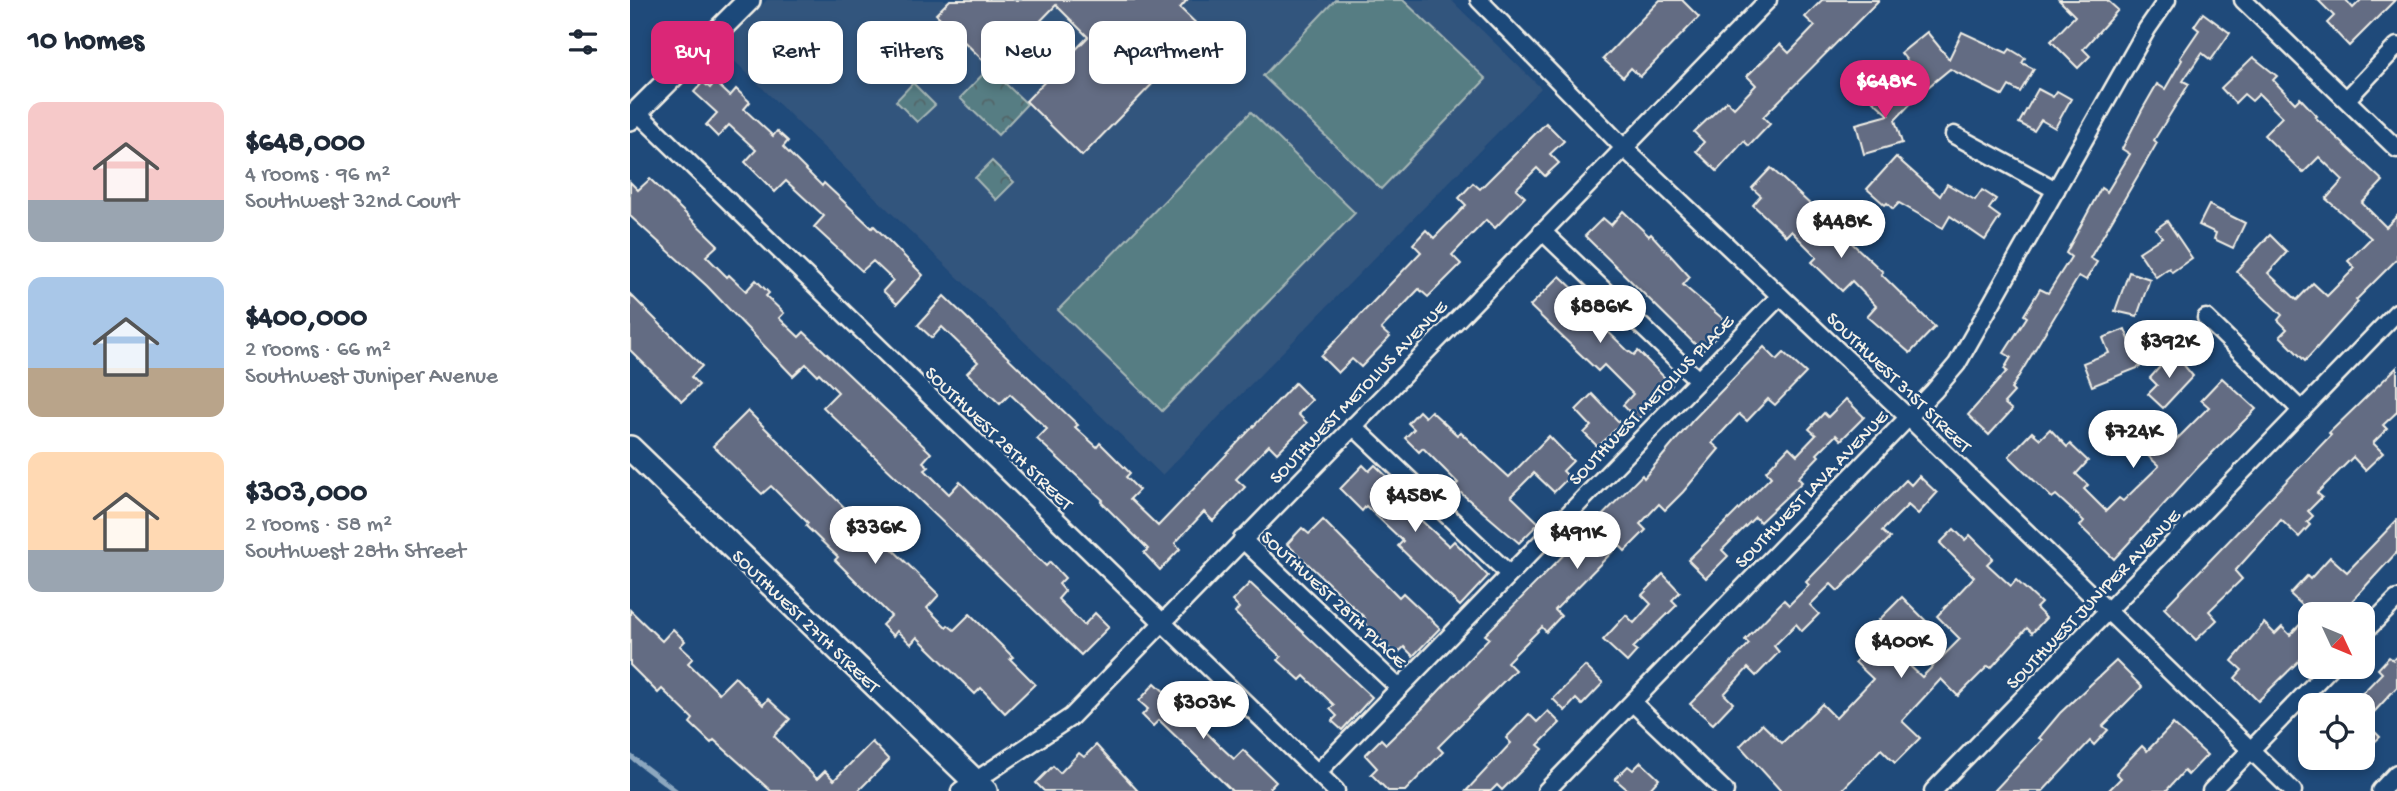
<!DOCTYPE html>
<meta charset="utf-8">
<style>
:root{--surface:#fff;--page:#f6f6f7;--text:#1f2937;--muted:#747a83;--accent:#db2777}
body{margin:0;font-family:"Gochi Hand",sans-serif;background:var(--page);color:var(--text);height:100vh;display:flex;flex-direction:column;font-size:26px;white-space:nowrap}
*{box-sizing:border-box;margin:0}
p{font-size:23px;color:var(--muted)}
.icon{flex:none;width:38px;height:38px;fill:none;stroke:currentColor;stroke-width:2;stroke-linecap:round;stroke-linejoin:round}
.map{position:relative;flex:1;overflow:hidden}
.side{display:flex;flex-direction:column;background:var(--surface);width:630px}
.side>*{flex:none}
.top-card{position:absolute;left:21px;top:21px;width:665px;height:63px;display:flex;gap:14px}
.needle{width:46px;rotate:134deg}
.buttons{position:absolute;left:1668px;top:602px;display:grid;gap:14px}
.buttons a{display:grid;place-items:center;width:77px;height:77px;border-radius:14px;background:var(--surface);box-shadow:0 4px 10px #0003;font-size:35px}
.price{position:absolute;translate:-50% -60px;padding:0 16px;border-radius:24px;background:#fff;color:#222;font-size:23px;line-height:46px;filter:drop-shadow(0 2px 4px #0008)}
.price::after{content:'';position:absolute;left:50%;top:42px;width:21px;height:16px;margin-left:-10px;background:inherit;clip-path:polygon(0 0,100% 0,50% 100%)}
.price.active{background:var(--accent);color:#fff}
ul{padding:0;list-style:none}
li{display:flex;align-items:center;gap:21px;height:175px;padding:0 28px}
li span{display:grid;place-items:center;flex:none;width:196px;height:140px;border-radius:14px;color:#555}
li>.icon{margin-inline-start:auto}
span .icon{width:84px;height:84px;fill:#fffc;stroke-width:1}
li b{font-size:30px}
h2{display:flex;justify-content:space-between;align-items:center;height:84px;padding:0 28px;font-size:30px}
.chip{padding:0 24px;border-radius:14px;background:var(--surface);box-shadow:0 4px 10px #0003;font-size:24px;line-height:63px}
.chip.active{background:var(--accent);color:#fff}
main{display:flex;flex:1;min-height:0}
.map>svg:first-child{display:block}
.built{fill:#33547d}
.grass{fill:#577d83;stroke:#a6b7b6;stroke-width:2}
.park{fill:url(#park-crowns);stroke:#a6b7b6;stroke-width:2}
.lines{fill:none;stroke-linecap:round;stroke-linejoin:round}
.stream{stroke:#8ca7bf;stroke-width:5}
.building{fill:#636c83;stroke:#f4f1e8;stroke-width:2}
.minor-casing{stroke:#f4f1e8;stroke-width:21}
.tertiary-casing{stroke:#f4f1e8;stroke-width:26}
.secondary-casing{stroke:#f4f1e8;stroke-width:28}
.minor{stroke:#1f4a7a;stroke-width:16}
.tertiary{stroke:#1f4a7a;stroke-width:21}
.secondary{stroke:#1f4a7a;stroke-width:23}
.labels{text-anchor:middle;stroke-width:5;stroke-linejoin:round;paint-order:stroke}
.street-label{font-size:19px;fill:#f4f1e8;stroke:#1f4a7a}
</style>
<main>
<section class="side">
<h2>10 homes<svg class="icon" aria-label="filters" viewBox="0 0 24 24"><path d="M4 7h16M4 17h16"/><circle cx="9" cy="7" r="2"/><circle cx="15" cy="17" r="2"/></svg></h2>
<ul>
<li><span style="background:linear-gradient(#f6c9c9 70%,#9aa5b1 0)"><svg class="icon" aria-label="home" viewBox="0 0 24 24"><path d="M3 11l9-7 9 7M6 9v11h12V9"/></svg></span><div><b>$648,000</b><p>4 rooms · 96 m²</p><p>Southwest 32nd Court</p></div></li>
<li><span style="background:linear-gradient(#a9c7e8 65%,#b9a48a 0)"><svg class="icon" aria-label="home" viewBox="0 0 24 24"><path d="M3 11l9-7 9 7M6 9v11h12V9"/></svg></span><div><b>$400,000</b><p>2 rooms · 66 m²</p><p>Southwest Juniper Avenue</p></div></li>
<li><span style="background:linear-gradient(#ffd9b3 70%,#9aa5b1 0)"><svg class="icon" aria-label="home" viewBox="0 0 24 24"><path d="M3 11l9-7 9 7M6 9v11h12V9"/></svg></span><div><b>$303,000</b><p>2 rooms · 58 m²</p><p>Southwest 28th Street</p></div></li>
</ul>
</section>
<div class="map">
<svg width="1767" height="791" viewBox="0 0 1767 791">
<defs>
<pattern id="park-crowns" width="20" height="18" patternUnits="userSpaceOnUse" patternTransform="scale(1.75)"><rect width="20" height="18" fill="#577d83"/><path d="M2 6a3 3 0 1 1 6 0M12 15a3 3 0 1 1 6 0" fill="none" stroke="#516568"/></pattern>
</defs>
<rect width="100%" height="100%" fill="#1f4a7a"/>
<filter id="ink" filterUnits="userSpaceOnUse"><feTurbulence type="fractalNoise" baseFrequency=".0143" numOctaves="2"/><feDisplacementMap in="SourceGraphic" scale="14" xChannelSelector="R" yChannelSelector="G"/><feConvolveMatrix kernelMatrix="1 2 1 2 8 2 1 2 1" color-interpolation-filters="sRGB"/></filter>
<g filter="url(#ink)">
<polygon class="built" points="137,0 821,0 911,88 532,475 90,47"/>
<g class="grass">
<polygon points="705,0 773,0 856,79 751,189 633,76"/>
<polygon points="621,112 725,213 532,411 428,310"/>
</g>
<g class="park">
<polygon points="359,68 397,104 368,135 330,98"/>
<polygon points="283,83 305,105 287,122 266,101"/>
<polygon points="362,161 384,182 366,200 345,178"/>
</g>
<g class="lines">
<polyline class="stream" points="0,756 46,791"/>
</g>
<g class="building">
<polygon points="320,0 557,0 550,8 574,31 452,156 396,101 458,37 426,5 363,70 306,14"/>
<polygon points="1030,0 1052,0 1069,17 1010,77 1001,68 993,77 973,59"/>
<polygon points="1192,0 1249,0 1133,117 1140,124 1119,146 1114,141 1087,171 1066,151 1074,142 1064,132 1097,101 1104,108 1126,85 1117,76 1150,44 1159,53 1185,26 1175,17"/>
<polygon points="1429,0 1477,0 1488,10 1453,49 1460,56 1448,68 1421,41 1445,16"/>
<polygon points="1688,0 1716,0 1723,8 1731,0 1765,0 1719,46 1697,23 1704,16"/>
<polygon points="1573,13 1600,33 1581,60 1572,53 1553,81 1559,84 1524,140 1527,143 1460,258 1467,262 1456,280 1449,276 1381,389 1384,392 1374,403 1382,410 1359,435 1338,415 1377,371 1374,369 1381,357 1374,353 1397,317 1394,315 1410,289 1418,293 1441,257 1436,253 1471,188 1477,192 1500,154 1492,149 1512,110 1527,84 1535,89 1552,60 1550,58 1569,30 1564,26"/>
<polygon points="1297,32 1319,59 1332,32 1377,53 1380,49 1395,58 1392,63 1404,69 1390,92 1379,86 1373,96 1320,69 1298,87 1271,53"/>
<polygon points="1623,57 1647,76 1643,80 1665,103 1670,98 1687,116 1685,117 1753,181 1732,203 1756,227 1767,216 1767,259 1726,300 1728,302 1675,361 1650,336 1657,329 1648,320 1652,315 1606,271 1640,235 1657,252 1638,273 1667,300 1683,283 1697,296 1725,268 1718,261 1741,238 1696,199 1713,180 1689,157 1673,173 1634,135 1652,117 1629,94 1622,101 1614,94 1605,103 1591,88"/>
<polygon points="1262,79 1285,99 1265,120 1272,143 1234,154 1226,124 1259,115 1243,101"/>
<polygon points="73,82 80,88 85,82 100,96 106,89 120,102 114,109 143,136 147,131 158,141 153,147 192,186 194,183 242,228 244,226 293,275 267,304 253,291 263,280 243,261 232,271 184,227 194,216 156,181 145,192 115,162 126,150 99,125 88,137 76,125 87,113 64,92"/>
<polygon points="1408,89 1423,97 1427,91 1441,99 1425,128 1411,120 1404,131 1389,123"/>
<polygon points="916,123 934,141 920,154 929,163 915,176 907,168 886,189 895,197 865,228 856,220 822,255 831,264 798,297 789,289 751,329 760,337 731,367 722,359 708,373 691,356 791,252 783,244 796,230 804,238 836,205 829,198 843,183 850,189"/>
<polygon points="1266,157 1310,196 1317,184 1345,200 1352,190 1366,199 1359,209 1370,217 1355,240 1320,216 1313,228 1269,203 1263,209 1257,203 1255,205 1237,189"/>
<polygon points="1141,168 1253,272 1251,274 1305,327 1280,353 1237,316 1246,306 1222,281 1212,291 1182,262 1187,257 1161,231 1156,236 1123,205 1131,196 1122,188"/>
<polygon points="20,179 88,245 76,256 97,277 99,275 116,291 126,280 139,293 136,296 154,313 149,318 169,337 174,332 301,453 293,462 299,467 295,470 319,494 330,482 416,566 420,562 435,578 429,584 435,591 428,599 454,625 465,613 479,627 451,655 193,407 208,392 189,373 187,375 176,364 163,376 77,286 0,216 0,182 8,190"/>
<polygon points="1579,205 1615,223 1603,248 1584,239 1586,233 1569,225"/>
<polygon points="993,211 1019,236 1021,234 1060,277 1053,285 1099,324 1072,351 955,236 973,218 981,225"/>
<polygon points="1537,221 1562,258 1542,272 1539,268 1526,277 1509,252 1532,237 1526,229"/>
<polygon points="1499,272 1520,279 1507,316 1485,311"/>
<polygon points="930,276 973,317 968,322 997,350 1004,355 1008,351 1042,385 1007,420 993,405 1003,394 974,365 968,371 900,306"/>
<polygon points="0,294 72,366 61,377 69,385 52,401 0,350"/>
<polygon points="314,296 448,425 445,427 467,447 470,443 500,473 496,477 509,490 500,499 528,526 665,383 682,400 668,414 677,423 647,453 639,445 606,479 615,487 583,521 574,512 545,543 550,549 530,570 514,553 518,549 471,502 473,500 407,439 417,429 380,394 370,404 337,373 348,362 312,327 302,338 288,325"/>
<polygon points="1495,329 1510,367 1462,386 1453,363 1479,353 1473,338"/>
<polygon points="1134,347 1147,360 1154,353 1176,373 1145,405 1138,399 1117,421 1109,414 1082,443 1089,449 1053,492 1035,510 1029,504 1010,524 1016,530 995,551 989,545 925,610 931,616 916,632 912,627 877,662 885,670 808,747 813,752 775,791 758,791 741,774 747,768 735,755 751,739 756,744 791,710 859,638 855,635 1012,475 1014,478 1063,420"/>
<polygon points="1543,352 1563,376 1533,408 1518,394 1527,385 1520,378"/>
<polygon points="1767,367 1767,412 1753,425 1757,429 1743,443 1753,453 1735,470 1723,457 1687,493 1692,497 1678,511 1683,516 1677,522 1680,525 1669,537 1651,520 1605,571 1612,579 1579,611 1587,620 1566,640 1534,608 1701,435 1699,433"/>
<polygon points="1592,378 1626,409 1570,465 1484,559 1450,526 1454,521 1426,495 1422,498 1379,456 1402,432 1410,439 1420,429 1437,447 1440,444 1458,461 1446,474 1458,485 1454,489 1476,511 1489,498 1493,501 1529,466 1515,453 1526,442 1530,446 1536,440 1542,444 1579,407 1571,400"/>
<polygon points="962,394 991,424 968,447 954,433 961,426 946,410"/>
<polygon points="1216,399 1234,417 1211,440 1206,435 1187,454 1189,456 1168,478 1172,482 1130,522 1125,517 1092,550 1098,556 1076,578 1058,560 1141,477 1136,471 1159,447 1167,455 1186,435 1179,429 1194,413 1198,417"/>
<polygon points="118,411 241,534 244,531 309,595 297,608 316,627 318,625 324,630 340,614 383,657 380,659 405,684 375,713 351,688 345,694 287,637 281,644 267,631 263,636 252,625 261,616 205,560 208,557 176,526 178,523 141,486 132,494 83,446"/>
<polygon points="789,411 795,417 801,411 827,435 830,432 879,477 919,436 943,461 933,471 939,477 924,492 904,473 881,496 909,523 889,543 824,487 828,483 793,448 789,452 775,438 784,429 778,423"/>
<polygon points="733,465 739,471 745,465 786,505 781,511 819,546 824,541 858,576 830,606 768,546 773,541 736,506 732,511 710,489"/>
<polygon points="1289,476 1307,493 1288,514 1278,505 1252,531 1260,538 1231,568 1208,591 1201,584 1180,605 1189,614 1172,631 1166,624 1144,646 1149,652 1126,676 1118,668 1094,694 1103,703 1083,724 1060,704 1119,644 1115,640 1154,600 1159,605 1179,585 1176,582 1276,480 1281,485"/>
<polygon points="693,520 769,597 773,593 810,628 783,656 774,647 766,655 732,621 735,618 657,544 672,528 679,534"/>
<polygon points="1767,520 1767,552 1710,614 1682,614 1660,594 1677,576 1680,579 1700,557 1717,572"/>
<polygon points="1324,529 1335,540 1340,535 1363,558 1357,564 1381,586 1386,580 1411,603 1406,608 1416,618 1402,633 1397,628 1361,668 1358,666 1328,696 1311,679 1272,721 1290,738 1265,763 1251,749 1211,791 1151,791 1110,746 1132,724 1152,743 1192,704 1206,718 1243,679 1225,662 1257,628 1249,620 1272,597 1301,626 1270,657 1292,677 1330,639 1307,616 1344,577 1310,543"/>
<polygon points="1033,574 1050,592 1042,600 1047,605 1003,648 1007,651 997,662 973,640 996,615 1004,623 1021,604 1012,595"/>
<polygon points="620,583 742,697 712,730 702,721 707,716 700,709 704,705 674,676 670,680 648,660 651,657 605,613 609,608 602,601"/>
<polygon points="0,610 32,641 43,629 55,641 50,646 63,658 58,663 89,693 105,677 133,705 138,699 160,719 144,736 187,779 195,771 204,780 242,742 259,760 228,791 141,791 84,740 81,743 60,723 63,719 32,689 28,693 0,665"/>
<polygon points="1680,614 1680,650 1628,701 1605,678 1612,670 1602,661 1634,623 1645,634 1652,627 1660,635"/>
<polygon points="1767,656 1767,687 1735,722 1750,737 1739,747 1732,741 1732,705 1721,705 1752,673 1748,669 1759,657 1763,660"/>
<polygon points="1486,661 1512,687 1473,726 1478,730 1464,745 1460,741 1413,791 1364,791 1412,740 1409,738 1430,713"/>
<polygon points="955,666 973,683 952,705 946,699 935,711 923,699"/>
<polygon points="525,683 540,697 548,688 579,717 570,726 590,746 604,759 613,750 646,782 637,791 602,791 529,720 523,726 512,715 518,709 509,701"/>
<polygon points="918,711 930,723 908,745 913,749 872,790 867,785 861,791 836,791 881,743 876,738 899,714 907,722"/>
<polygon points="1543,724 1577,755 1558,775 1554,771 1536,791 1478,791 1491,778 1486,773 1512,746 1517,751"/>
<polygon points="466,745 508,791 414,791 406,783 423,766 430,773 449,753 454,757"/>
<polygon points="1011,762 1029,779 1018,791 999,791 985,779 998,766 1003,770"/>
</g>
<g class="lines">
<defs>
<g id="minor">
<polyline points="849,0 994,148 1278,417 1663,791"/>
<polyline points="1613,0 1767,149"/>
<polyline points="1717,99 1767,46"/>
<polyline points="7,112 706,791"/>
<polyline points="1324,135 1426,190"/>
<polyline points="912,231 1068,380"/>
<polyline points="1576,318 1672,411"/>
<polyline points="723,426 879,574"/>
<polyline points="612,539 769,688"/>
<polyline points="1732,634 1767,599"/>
<polyline points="1003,703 1095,791"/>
<polyline points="687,773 1150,296"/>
<polyline points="330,791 441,717 1138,0"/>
<polyline points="916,791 1304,391 1327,364 1517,29 1537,0"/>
<polyline points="1303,791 1767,312"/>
<polyline points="1581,791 1701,667"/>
<polyline points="1750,791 1767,773"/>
</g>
<polyline id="tertiary" points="0,119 119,0"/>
<polyline id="secondary" points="0,448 355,791"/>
</defs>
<use href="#minor" class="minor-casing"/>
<use href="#tertiary" class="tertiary-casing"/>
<use href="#secondary" class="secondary-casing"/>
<use href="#minor" class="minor"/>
<use href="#tertiary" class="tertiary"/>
<use href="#secondary" class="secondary"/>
</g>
</g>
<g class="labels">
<g class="street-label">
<text transform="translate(1270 381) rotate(44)" y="7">SOUTHWEST 31ST STREET</text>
<text transform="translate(727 391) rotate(-46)" y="7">SOUTHWEST METOLIUS AVENUE</text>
<text transform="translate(1020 399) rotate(-46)" y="7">SOUTHWEST METOLIUS PLACE</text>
<text transform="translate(370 437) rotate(44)" y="7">SOUTHWEST 28TH STREET</text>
<text transform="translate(1180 488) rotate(-46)" y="7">SOUTHWEST LAVA AVENUE</text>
<text transform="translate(705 598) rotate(43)" y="7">SOUTHWEST 28TH PLACE</text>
<text transform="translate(1462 598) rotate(-46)" y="7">SOUTHWEST JUNIPER AVENUE</text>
<text transform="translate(177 620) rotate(44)" y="7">SOUTHWEST 27TH STREET</text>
</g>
</g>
</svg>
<div class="buttons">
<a><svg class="needle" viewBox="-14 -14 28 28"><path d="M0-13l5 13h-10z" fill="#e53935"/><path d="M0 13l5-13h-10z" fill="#747a83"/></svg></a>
<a><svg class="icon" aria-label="locate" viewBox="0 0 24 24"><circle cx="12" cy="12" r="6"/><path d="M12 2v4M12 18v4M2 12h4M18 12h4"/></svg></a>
</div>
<b class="price active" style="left:1255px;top:120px">$648K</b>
<b class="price" style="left:1211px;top:260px">$448K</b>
<b class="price" style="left:970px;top:345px">$886K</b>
<b class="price" style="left:1539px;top:380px">$392K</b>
<b class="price" style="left:1503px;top:470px">$724K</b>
<b class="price" style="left:785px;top:534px">$458K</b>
<b class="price" style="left:245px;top:566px">$336K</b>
<b class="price" style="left:947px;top:571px">$491K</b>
<b class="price" style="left:1271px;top:680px">$400K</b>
<b class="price" style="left:573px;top:741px">$303K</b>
<div class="top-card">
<a class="chip active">Buy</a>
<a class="chip">Rent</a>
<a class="chip">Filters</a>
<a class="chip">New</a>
<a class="chip">Apartment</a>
</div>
</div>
</main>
